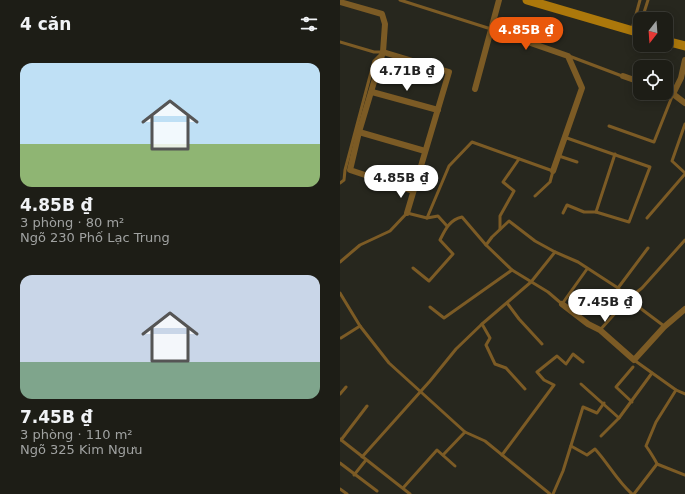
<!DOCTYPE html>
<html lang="vi">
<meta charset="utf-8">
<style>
:root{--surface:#1d1d16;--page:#25261f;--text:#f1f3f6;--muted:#a0a2a1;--line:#3b3b35;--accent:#ea580c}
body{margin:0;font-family:"DejaVu Sans",sans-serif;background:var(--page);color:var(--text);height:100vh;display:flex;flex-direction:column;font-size:15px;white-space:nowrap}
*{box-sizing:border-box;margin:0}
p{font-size:13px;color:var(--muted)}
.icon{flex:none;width:22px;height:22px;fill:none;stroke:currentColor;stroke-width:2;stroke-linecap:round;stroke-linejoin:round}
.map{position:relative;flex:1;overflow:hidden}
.details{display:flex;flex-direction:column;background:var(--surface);width:340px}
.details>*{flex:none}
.needle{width:26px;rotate:197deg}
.fabs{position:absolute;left:293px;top:12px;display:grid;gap:8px}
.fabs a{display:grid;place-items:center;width:40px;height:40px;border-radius:8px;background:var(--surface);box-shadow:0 2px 10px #0003,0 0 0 1px var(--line);font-size:20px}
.price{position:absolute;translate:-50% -34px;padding:0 9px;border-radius:14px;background:#fff;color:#222;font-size:13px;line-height:26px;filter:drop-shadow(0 1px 2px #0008)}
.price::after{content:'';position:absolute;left:50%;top:24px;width:12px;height:9px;margin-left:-6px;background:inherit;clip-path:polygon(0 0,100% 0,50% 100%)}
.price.selected{background:var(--accent);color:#fff}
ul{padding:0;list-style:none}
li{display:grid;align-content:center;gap:8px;height:212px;padding:0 20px}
li span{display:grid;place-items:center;height:124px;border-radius:12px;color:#555}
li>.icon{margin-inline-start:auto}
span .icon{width:72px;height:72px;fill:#fffc;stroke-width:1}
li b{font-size:17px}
h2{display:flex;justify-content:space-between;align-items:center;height:48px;padding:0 20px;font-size:17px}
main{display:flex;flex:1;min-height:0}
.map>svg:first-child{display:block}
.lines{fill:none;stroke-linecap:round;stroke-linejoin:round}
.lane{stroke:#7c5b25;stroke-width:3}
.street{stroke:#7c5b25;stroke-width:6}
.secondary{stroke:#ac780b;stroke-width:9}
</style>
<main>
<section class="details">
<h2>4 căn<svg class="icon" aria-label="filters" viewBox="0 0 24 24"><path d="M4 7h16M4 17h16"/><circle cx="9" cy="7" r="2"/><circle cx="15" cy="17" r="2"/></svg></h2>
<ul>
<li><span style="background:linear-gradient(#bfe0f5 65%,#8fb573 0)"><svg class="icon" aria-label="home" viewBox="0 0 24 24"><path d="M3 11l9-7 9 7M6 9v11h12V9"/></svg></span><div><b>4.85B ₫</b><p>3 phòng · 80 m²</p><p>Ngõ 230 Phố Lạc Trung</p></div></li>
<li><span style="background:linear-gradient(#c9d6e8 70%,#7fa58c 0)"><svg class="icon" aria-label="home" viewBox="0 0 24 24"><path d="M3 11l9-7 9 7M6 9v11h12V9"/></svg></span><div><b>7.45B ₫</b><p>3 phòng · 110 m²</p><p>Ngõ 325 Kim Ngưu</p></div></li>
</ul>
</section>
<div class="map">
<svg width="345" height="494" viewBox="0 0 345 494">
<rect width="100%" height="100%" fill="#27271e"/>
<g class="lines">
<g class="lane">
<polyline points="60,0 151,29"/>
<polyline points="302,19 308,0"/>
<polyline points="292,29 300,0"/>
<polyline points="0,42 34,52 43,52"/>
<polyline points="229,56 282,76"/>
<polyline points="345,124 332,161 345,173"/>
<polyline points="269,126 314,142 333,94"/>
<polyline points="219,156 237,162"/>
<polyline points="0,183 4,180 5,170 34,61 41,54"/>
<polyline points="256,212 275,154"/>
<polyline points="223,213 227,205 244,212 256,212 289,222 310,167 224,137"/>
<polyline points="87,218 109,166 132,142 213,171 210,182 195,196"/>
<polyline points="307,218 345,174"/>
<polyline points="160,229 160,216 174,191 163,182 179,159"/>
<polyline points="146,245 152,237 169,221 195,241 215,252 238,262 278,288 288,299 324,326"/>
<polyline points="0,262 20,245 50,231 67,213 87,218 98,216 107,226"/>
<path d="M73 268 89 281 113 254 100 240C105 230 109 220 122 217L146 245 172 270 208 292 222 304 247 269"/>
<polyline points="278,288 308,248"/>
<polyline points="0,293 20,326 49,363 125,432 145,441 210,494"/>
<polyline points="167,303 179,319 202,344"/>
<polyline points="90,307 104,318 172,270"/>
<polyline points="142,324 150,338 146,345 155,364 166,368 185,389"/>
<polyline points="260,330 288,299 302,288 345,240"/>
<polyline points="1,338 20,326"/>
<polyline points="294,360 336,390 345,394"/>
<polyline points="241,384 279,418"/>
<path d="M336 390 316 422 306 446C307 447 316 461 317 464L345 475"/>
<polyline points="0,394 6,387"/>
<polyline points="292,402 276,387 293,367"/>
<polyline points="261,436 279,418 312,373"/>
<polyline points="0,439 70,494"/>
<polyline points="1,440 27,406"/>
<path d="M231 446 247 455 255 449C268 463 277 481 292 494"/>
<polyline points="103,455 125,432"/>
<polyline points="162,455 214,385 204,380 197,372 217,356 226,364 233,354 243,362"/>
<polyline points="22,457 90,381 116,349 142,324 191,282 215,252"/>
<polyline points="0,463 37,491"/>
<polyline points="14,475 26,460"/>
<polyline points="63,488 97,450 115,466"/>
<polyline points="0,489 7,494"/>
<polyline points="213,494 223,471 243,407 257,413 264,403"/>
<polyline points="294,494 317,464"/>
</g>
<g class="street">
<polyline points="0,2 42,14 45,24 43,52 19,132 10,170 73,191"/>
<polyline points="151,29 228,56 242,88 213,171"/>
<polyline points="43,52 109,72 67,213"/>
<polyline points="283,76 300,82"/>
<polyline points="135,89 159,0"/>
<polyline points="326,91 333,94 345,103"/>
<polyline points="32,92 98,110"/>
<polyline points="333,94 341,78 345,60"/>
<polyline points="19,132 85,151"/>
<polyline points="222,304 248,324 260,330 294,360 324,327 345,309"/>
</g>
<g class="secondary">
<polyline points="187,0 300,33"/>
<polyline points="326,41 345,46"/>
</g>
</g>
</svg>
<div class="fabs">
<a><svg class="needle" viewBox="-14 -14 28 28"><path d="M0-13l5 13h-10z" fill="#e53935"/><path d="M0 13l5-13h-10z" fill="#a0a2a1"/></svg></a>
<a><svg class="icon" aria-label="locate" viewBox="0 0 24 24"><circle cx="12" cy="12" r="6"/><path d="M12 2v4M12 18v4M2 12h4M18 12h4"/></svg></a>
</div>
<b class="price selected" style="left:186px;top:51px">4.85B ₫</b>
<b class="price" style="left:67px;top:92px">4.71B ₫</b>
<b class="price" style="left:61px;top:199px">4.85B ₫</b>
<b class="price" style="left:265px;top:323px">7.45B ₫</b>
</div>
</main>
